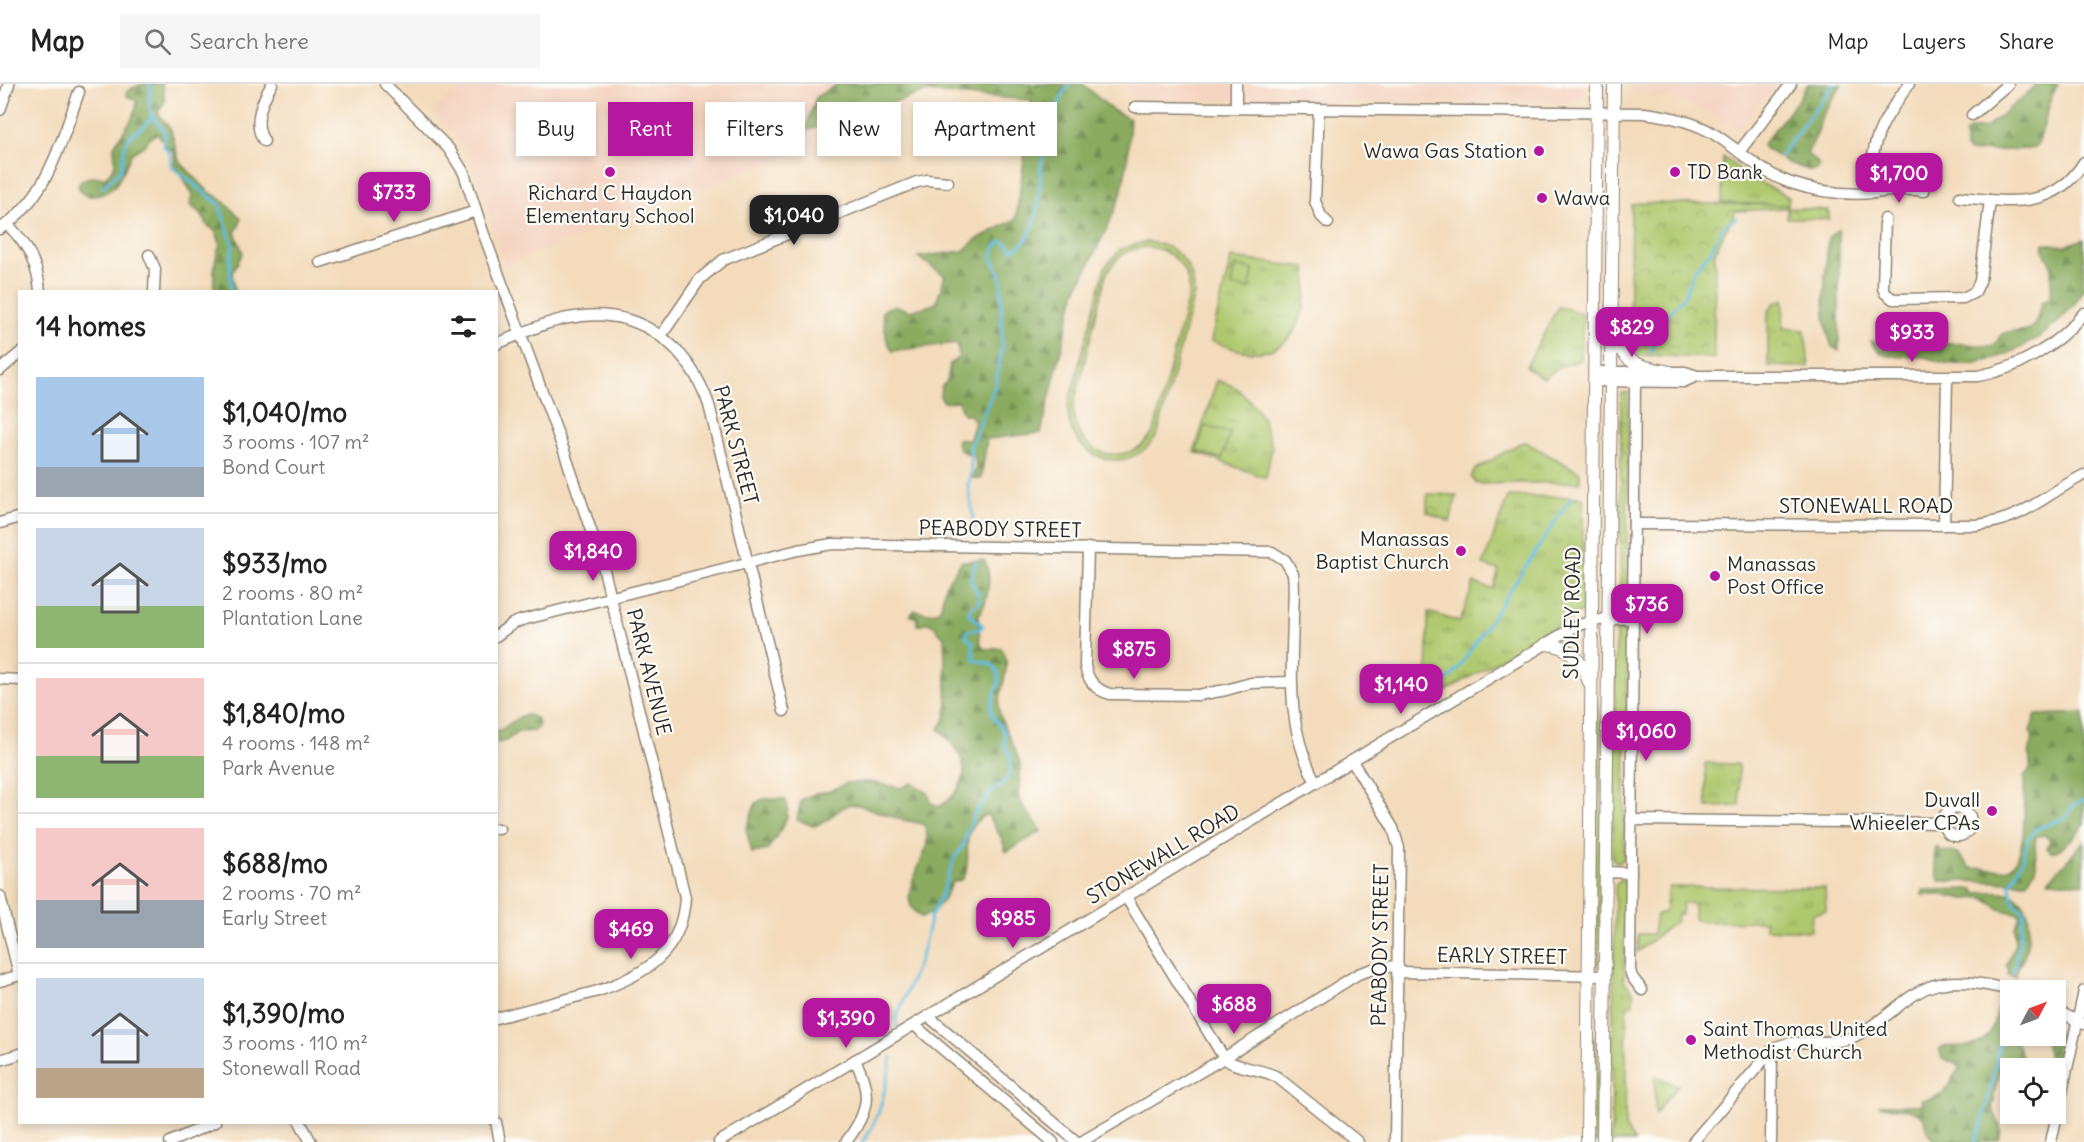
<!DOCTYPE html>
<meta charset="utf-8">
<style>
:root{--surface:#fff;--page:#f6f6f6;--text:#222;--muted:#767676;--line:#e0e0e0;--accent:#b5179e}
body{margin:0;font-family:Delius,sans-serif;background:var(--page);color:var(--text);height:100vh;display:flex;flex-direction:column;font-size:22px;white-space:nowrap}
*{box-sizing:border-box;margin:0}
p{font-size:20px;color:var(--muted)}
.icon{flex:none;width:33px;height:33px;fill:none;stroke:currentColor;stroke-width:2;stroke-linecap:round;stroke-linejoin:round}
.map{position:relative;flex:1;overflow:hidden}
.details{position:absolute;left:18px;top:206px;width:480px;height:834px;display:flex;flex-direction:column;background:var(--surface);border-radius:0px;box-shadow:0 3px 9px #0003}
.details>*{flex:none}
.top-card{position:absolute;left:516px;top:18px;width:570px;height:54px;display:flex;gap:12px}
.needle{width:39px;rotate:49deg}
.tools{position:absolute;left:2000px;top:896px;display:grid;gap:12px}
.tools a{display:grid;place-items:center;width:66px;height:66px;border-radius:0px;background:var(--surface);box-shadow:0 3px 9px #0003;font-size:30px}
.price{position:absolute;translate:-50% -51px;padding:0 14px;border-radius:12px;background:var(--accent);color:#fff;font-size:20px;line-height:39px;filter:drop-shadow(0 2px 3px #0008)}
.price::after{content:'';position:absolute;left:50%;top:36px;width:18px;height:14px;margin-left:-9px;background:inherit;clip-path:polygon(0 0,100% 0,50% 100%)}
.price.selected{background:#222;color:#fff}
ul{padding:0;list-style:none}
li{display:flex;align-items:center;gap:18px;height:150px;padding:0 18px}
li+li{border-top:2px solid var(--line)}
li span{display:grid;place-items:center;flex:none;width:168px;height:120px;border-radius:0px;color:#555}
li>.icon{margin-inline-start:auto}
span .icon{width:72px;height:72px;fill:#fffc;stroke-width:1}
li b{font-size:26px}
h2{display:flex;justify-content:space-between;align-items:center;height:72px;padding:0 18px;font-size:26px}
.pill{padding:0 21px;border-radius:0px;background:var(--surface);box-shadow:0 3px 9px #0003;font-size:21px;line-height:54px}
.pill.selected{background:var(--accent);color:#fff}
header{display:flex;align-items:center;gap:36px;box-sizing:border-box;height:84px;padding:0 30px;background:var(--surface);border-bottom:2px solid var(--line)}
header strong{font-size:28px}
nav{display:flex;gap:33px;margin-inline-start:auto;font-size:21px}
.search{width:420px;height:54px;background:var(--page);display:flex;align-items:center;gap:15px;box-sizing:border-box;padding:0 21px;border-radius:0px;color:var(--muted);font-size:22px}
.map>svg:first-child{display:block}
.built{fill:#f4d3c0}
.grass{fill:url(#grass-tufts);stroke:#6d7a4c;stroke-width:1.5}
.forest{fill:url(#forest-firs);stroke:#5b6c46;stroke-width:1.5}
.park{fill:url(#park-crowns);stroke:#6d7a4c;stroke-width:1.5}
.pitch{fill:#afc86d;stroke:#6d7a4c;stroke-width:1.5;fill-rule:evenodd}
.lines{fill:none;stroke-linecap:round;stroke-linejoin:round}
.stream{stroke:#61bddf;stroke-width:3}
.minor-casing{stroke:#8f8373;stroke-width:13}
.major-casing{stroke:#8f8373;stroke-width:14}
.minor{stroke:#fff;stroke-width:10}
.major{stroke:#fff;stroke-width:12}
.poi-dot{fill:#b5179e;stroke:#fdfcf7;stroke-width:2}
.labels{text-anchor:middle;stroke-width:4.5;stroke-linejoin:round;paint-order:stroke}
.poi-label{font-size:20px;fill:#2b2b2b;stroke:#fdfcf7;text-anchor:start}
.street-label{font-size:20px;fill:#2b2b2b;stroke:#fdfcf7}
</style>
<header>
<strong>Map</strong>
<div class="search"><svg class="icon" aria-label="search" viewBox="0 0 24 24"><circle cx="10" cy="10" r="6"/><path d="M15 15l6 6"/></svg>Search here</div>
<nav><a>Map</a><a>Layers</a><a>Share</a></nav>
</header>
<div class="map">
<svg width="2084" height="1058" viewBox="0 0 2084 1058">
<defs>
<pattern id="grass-tufts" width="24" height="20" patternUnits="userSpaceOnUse" patternTransform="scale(1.5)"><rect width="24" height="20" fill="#afc86d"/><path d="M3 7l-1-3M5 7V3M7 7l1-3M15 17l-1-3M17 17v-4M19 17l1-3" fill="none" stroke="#8fa35a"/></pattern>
<pattern id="forest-firs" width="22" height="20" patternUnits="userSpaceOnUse" patternTransform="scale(1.5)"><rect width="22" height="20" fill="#8bac60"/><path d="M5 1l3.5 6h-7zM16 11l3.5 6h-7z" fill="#728c4f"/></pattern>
<pattern id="park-crowns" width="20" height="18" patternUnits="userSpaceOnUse" patternTransform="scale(1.5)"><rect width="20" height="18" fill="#afc86d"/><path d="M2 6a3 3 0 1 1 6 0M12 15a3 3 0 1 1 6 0" fill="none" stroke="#8fa35a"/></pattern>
</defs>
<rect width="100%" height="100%" fill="#fdfcf7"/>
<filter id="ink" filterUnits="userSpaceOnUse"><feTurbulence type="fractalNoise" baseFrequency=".0167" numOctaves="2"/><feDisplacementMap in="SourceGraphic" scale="12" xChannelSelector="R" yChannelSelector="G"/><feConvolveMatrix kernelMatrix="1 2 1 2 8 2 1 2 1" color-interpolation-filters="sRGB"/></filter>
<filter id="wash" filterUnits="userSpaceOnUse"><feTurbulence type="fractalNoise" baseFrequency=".008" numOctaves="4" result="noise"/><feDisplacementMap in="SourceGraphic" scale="24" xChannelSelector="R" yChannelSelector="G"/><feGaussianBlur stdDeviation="1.35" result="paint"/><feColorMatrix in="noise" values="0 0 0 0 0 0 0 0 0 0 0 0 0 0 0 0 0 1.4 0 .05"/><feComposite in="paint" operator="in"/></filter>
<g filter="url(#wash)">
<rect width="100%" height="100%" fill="#f3dbbb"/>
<g class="built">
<polygon points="462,0 905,0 908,25 505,181 478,96 464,65 455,52 431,29"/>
<polygon points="1125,0 1586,0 1587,9 1576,19 1276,19 1135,15 1125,3"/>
<polygon points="1631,0 1775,0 1772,8 1739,46 1712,29 1676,16 1631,10"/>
</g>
<g class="grass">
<polygon points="1723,73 1753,95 1789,113 1788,121 1722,119"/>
<path d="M1231 174 1306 183C1310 226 1296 276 1242 267 1231 265 1221 260 1211 257Z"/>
<polygon points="1784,215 1783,244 1805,246 1809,283 1768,282 1768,228 1774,219"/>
<polygon points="1558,223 1580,228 1583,234 1581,276 1559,283 1544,294 1526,283"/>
<polygon points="1217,296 1235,303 1251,318 1262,333 1272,363 1266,394 1194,368"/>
<polygon points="1628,308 1627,521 1624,525 1620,523 1621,309"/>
<polygon points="1525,358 1580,388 1580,398 1477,400 1471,393 1475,386 1520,359"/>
<polygon points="1508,412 1583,413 1583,527 1436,613 1427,614 1428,528 1460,538 1474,499 1493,505 1499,486 1483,481"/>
<polygon points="1620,544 1627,548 1628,554 1624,774 1621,778 1617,779 1612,774 1616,548"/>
<polygon points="1596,617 1602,638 1599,878 1595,882 1593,880"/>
<polygon points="1705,679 1738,680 1740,722 1707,723"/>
<polygon points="1622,795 1626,801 1624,897 1634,909 1633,920 1627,922 1625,1043 1635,1058 1611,1058 1615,801 1618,797"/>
<polygon points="1669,803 1825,804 1826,827 1812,830 1811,847 1765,845 1765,837 1704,838 1694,835 1694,820 1682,819 1681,830 1677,830 1676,837 1637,868 1638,850 1653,850 1656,831 1665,828"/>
<polygon points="1593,952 1598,977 1597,1058 1592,1058"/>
<polygon points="1655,992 1678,1001 1655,1030"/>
</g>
<g class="forest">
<path d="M142 0H162L165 17 158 29 171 46 179 77 209 108 221 115 241 134 240 140 235 148 243 169 232 189 235 207H214C213 191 214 175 220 160 218 152 216 145 208 142L201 130 190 121 192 109 174 80V68L167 63 158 50 150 53 145 61 132 69C122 88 118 111 92 112 84 113 81 109 78 102 84 91 94 93 105 93 120 81 114 78 114 62 123 46 136 35 137 17L127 12 126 9 131 5Z"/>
<path d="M838 0H1083L1112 26 1130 35 1127 80 1121 110 1109 140 1075 209 1041 349 987 355 981 395 972 394 976 385 975 373C966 369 956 367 957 355H970L975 338 970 331 963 330 958 317 944 318 940 312 941 303 947 297 950 280 959 273 957 259 892 267 887 257 882 228C892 218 900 223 910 227 919 223 927 224 936 219L945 192 918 173 963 167 976 156 1016 135 1032 16 926 8 805 47 816 13Z"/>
<polygon points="1808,0 1842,0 1821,34 1818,48 1807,70 1817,78 1819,82 1817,86 1811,87 1788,79 1763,63 1763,60 1798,16"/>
<polygon points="2038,0 2058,0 2052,11 2039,58 2035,63 2028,65 1968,68 1965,64 1965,49 1971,45 1986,44"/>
<path d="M1839 145V266L1832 263C1819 230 1826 189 1828 154Z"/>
<path d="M2084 155C2084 167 2084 195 2083 205 2064 247 2000 283 1954 280 1943 280 1934 275 1923 273 1900 269 1886 281 1870 257L1904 265H1921L1938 258 1991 262 1997 258C2003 239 2024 254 2034 241 2038 235 2039 225 2042 218L2050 214C2054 203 2048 194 2052 183 2048 174 2042 169 2044 159L2064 162Z"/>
<path d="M984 476C992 488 989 521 978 531L980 558 984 565 1001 564C1014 580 999 605 999 623 1000 642 1016 661 1020 680 1023 693 1015 704 1020 717 1025 727 1036 737 1042 747L1006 768 1002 755 987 730C955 746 975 774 963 795L953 798C946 812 937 830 921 833 886 810 942 769 923 740L899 735 859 721 849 720 838 727 826 737 814 742 797 736 801 716 816 709 830 707 847 699 870 698 901 704 912 699 928 709 931 719 939 723C952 716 968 697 963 680 960 667 948 655 939 645L945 635 947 624 944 553 934 542 926 538 922 541H917V534L910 531 915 526 927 529 937 528 941 523 945 502 962 477Z"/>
<path d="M2084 629V741C2077 750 2063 767 2051 768L2047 764 2050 756 2044 751 2036 752C2032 772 2044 780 2026 798L1939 797 1934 776 1936 762 1942 768C1963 764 1959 777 1973 785 1985 782 1995 787 2006 785 2029 781 2024 710 2024 693L2030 686C2031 680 2028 672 2030 666 2032 658 2035 655 2030 647L2036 631Z"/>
<polygon points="528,631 536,634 539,639 538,644 535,647 518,648 506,657 497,659 497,646 499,647 521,632"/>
<path d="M763 715H785C794 733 777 752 767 766L752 769 746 745 756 719Z"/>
<polygon points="2084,757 2084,800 2049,797"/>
<path d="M1974 805 1975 809C1985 809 1997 806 2007 809 2035 816 2031 850 2024 872 2021 881 2016 883 2016 893L2008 891 2009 886 2006 881 2015 860V842L2020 833 2019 830 2002 826 1983 814 1964 815 1946 811H1922L1923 806Z"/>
<path d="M2001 914 2010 918V951H2014L2022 974 2002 983 1993 1011 1995 1017 1992 1021C1993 1035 2005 1038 1999 1055L1985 1058H1934L1926 1044 1924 1034 1921 1031 1907 1025 1882 1023 1879 1021H1924L1921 1016C1930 1015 1943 1011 1948 1003 1953 996 1951 992 1959 986L1958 982 1954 978 1942 975 1939 964C1949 961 1957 963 1968 962 1993 960 1995 935 2001 914Z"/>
<polygon points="2055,945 2062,953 2058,978 2054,980 2049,975 2044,951 2055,951"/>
</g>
<g class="park">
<polygon points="1638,119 1788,121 1788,124 1829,126 1829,135 1787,134 1787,124 1736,127 1715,167 1714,274 1640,271 1629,263 1631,121"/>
<polygon points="1427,410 1457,411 1450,438 1427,428"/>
</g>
<g class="pitch">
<path d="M1144 158C1174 158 1194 179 1194 210L1158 349C1131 397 1066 376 1068 322L1105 183 1121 165ZM1145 163C1172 164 1189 182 1189 209L1154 347C1128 389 1072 371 1073 323L1106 191C1114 174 1126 165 1145 163Z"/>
<polygon points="1235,182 1253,186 1250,205 1231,202"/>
<polygon points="1205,342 1230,349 1222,375 1197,367"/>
</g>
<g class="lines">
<g class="stream">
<path d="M150 0C152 10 147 19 151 29 154 36 161 42 165 49L163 61 170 69 171 82 219 120 233 162 230 176 231 207"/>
<polyline points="1780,72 1834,0"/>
<path d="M102 103C109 97 115 94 120 86 126 76 120 65 129 54 136 45 148 44 152 31"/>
<polyline points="1651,268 1660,240 1685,211 1694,186 1710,168 1723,142 1736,134"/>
<path d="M975 445 968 401 971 389 970 363 996 300 1002 261 1001 191 991 173 996 162 1000 158H1004L1012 165C1019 164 1025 158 1029 151 1040 131 1039 105 1041 83 1045 55 1055 24 1069 0"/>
<polyline points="1430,616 1433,607 1447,597 1458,585 1571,414"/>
<polyline points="2013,889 2020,857 2022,835 2025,827 2015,820 2012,815 2010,801 2022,778 2028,755 2036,745 2065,734 2073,722 2084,716"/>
<path d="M897 942 896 935 922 869 931 832 943 808 954 775 963 761 974 731 990 709 1006 696 1011 686V672L1004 661 1005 650C1002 641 992 636 991 625 991 611 1008 593 992 581 986 577 980 579 974 575L973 558 966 553 967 547 979 545 983 542 968 529 971 523 980 517 978 509 970 497 976 478"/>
<path d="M862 1058C882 1034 885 1002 892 973"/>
<path d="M1975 1058C1987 1029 1992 998 1998 967 2001 952 2007 938 2008 922"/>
</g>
</g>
</g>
<g filter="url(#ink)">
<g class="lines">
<defs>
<g id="minor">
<path d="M385 0 449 65 464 89 483 148 564 367 603 482 685 813C682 869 646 890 598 907L496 934"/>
<polyline points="1236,0 1236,24"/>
<path d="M1135 23 1644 29C1668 32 1693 37 1714 50 1741 67 1761 89 1791 99 1817 108 1847 111 1874 109 1891 107 1907 104 1924 107"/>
<polyline points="1319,25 1315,117 1321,132 1328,139"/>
<polyline points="0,26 9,0"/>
<polyline points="1972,31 2008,0"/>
<path d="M264 57C252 39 262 17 272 0"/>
<polyline points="1739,68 1791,0"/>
<path d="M1874 109C1874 95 1871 80 1874 66 1878 42 1895 20 1909 0"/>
<path d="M1960 113C2008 118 2054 127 2084 78"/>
<polyline points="1885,135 1883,204 1885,209 1893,215 1963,214 1975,208 1980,197 1990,116"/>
<path d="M7 140C26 158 38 181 40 207"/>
<path d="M0 145C48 112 60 61 79 8"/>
<polyline points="149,171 155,185 154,207"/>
<polyline points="320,178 476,127"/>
<polyline points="661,252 700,195 723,176 917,98 927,96 948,98"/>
<path d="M496 260C522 250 548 236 575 233 640 223 688 261 709 321L784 627"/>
<polyline points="0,286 20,269"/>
<path d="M1595 288H1685L1697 292H1978C2022 283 2055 263 2084 229"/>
<polyline points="1595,297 1683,298 1697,292"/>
<polyline points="1635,297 1630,886 1632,893 1642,906"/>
<polyline points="0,439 20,433"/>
<path d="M1634 440 1976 441C2025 436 2043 411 2084 391"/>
<polyline points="1944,441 1947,294"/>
<path d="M1088 464 1085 581C1087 595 1095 606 1110 610L1198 611 1226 606 1251 599 1291 598"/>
<path d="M496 552 512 540 522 536 798 466 832 460 1272 468 1285 476 1293 490C1295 505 1293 521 1293 536 1291 595 1287 645 1316 699"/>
<polyline points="0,595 20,596"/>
<polyline points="1352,677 1393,744 1399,764 1395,1058"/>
<circle cx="1957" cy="738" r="14"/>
<polyline points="1631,736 1943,739"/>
<polyline points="496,745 499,745"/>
<polyline points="1606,788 1631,789"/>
<polyline points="0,812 19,891"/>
<path d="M1126 813 1224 974C1236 985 1261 984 1277 993L1358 1058"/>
<polyline points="1398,888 1605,892"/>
<polyline points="0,897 20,891"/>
<polyline points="2055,926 2084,940"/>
<polyline points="928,932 1077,1058"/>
<polyline points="914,941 1053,1058"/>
<polyline points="0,976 20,970"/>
<polyline points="300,1038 311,1058"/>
<polyline points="496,1038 500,1058"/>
<polyline points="170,1058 215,1038"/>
<path d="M719 1058 1574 543C1594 535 1612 534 1633 535"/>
<path d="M846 1058C868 1029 873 1010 855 976"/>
<polyline points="1081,1058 1224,974 1358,890 1376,884 1398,882"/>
<path d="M1693 1058 1772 966C1788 953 1826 962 1848 955 1863 950 1874 940 1887 931 1900 921 1913 909 1929 903 1954 893 1985 900 2010 906"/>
<polyline points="1771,1058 1772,966"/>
<polyline points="2051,1058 2084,907"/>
</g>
<g id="major">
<path d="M1616 249C1621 281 1642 283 1670 288"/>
<path d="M1546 560C1571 562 1581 576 1589 598"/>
<polyline points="1587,1058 1597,0"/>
<polyline points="1603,1058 1614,0"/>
</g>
</defs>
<use href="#minor" class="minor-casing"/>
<use href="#major" class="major-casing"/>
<use href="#minor" class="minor"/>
<use href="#major" class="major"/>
</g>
</g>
<g class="poi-dot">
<circle cx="1539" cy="67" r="6"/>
<circle cx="610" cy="88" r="6"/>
<circle cx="1675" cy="88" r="6"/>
<circle cx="1542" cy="114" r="6"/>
<circle cx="1461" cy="467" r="6"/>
<circle cx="1715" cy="492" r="6"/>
<circle cx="1992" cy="727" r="6"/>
<circle cx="1691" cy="956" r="6"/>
</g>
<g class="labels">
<g class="poi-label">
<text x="1527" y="74" text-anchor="end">Wawa Gas Station</text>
<text x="1687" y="95">TD Bank</text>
<text x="610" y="116" text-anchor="middle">Richard C Haydon<tspan x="610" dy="23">Elementary School</tspan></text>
<text x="1554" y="121">Wawa</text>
<text x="1449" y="462" text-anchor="end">Manassas<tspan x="1449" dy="23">Baptist Church</tspan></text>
<text x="1727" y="487">Manassas<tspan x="1727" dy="23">Post Office</tspan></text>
<text x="1980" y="723" text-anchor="end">Duvall<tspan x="1980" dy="23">Whieeler CPAs</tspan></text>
<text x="1703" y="952">Saint Thomas United<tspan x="1703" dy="23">Methodist Church</tspan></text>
</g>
<g class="street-label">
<text transform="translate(736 361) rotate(75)" y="7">PARK STREET</text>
<text x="1866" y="429">STONEWALL ROAD</text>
<text transform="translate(1000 445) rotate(1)" y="7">PEABODY STREET</text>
<text transform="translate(1572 529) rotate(-89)" y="7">SUDLEY ROAD</text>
<text transform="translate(649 588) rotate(76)" y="7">PARK AVENUE</text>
<text transform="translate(1163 770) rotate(-31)" y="7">STONEWALL ROAD</text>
<text transform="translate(1380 861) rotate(-89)" y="7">PEABODY STREET</text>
<text transform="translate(1502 872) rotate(1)" y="7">EARLY STREET</text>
</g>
</g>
</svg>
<div class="tools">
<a><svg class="needle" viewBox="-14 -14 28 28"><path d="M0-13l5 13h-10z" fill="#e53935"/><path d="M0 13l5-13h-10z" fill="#767676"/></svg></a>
<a><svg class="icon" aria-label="locate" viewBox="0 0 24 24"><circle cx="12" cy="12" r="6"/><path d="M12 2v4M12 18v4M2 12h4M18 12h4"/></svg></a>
</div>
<b class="price" style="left:1899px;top:120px">$1,700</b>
<b class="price" style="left:394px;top:139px">$733</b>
<b class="price selected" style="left:794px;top:162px">$1,040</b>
<b class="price" style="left:1632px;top:274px">$829</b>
<b class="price" style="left:1912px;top:279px">$933</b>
<b class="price" style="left:593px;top:498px">$1,840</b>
<b class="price" style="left:1647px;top:551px">$736</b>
<b class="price" style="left:1134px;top:596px">$875</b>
<b class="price" style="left:1401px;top:631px">$1,140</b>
<b class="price" style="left:1646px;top:678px">$1,060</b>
<b class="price" style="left:1013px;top:865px">$985</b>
<b class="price" style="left:631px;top:876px">$469</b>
<b class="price" style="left:1234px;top:951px">$688</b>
<b class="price" style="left:846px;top:965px">$1,390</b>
<div class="top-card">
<a class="pill">Buy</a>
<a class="pill selected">Rent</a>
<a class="pill">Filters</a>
<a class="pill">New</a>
<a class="pill">Apartment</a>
</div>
<section class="details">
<h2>14 homes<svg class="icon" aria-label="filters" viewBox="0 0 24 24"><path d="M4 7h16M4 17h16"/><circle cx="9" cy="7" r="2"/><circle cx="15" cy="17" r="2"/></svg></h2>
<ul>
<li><span style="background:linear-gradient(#a9c7e8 75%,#9aa5b1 0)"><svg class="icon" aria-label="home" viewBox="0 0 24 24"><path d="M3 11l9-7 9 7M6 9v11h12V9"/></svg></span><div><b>$1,040/mo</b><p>3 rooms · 107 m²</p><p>Bond Court</p></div></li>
<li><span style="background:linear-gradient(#c9d6e8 65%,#8fb573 0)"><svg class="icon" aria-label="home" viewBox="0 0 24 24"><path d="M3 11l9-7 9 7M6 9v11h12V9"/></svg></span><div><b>$933/mo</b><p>2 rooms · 80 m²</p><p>Plantation Lane</p></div></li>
<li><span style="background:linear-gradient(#f6c9c9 65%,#8fb573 0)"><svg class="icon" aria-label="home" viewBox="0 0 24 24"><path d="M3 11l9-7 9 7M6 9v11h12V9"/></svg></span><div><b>$1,840/mo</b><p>4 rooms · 148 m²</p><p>Park Avenue</p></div></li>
<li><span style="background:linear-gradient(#f6c9c9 60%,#9aa5b1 0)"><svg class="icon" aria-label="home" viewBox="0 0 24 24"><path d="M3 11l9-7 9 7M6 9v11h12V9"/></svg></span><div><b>$688/mo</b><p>2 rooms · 70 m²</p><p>Early Street</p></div></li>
<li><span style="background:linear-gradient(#c9d6e8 75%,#b9a48a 0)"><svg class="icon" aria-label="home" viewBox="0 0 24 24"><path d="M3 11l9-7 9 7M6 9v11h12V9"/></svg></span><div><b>$1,390/mo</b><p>3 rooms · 110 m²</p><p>Stonewall Road</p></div></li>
</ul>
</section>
</div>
